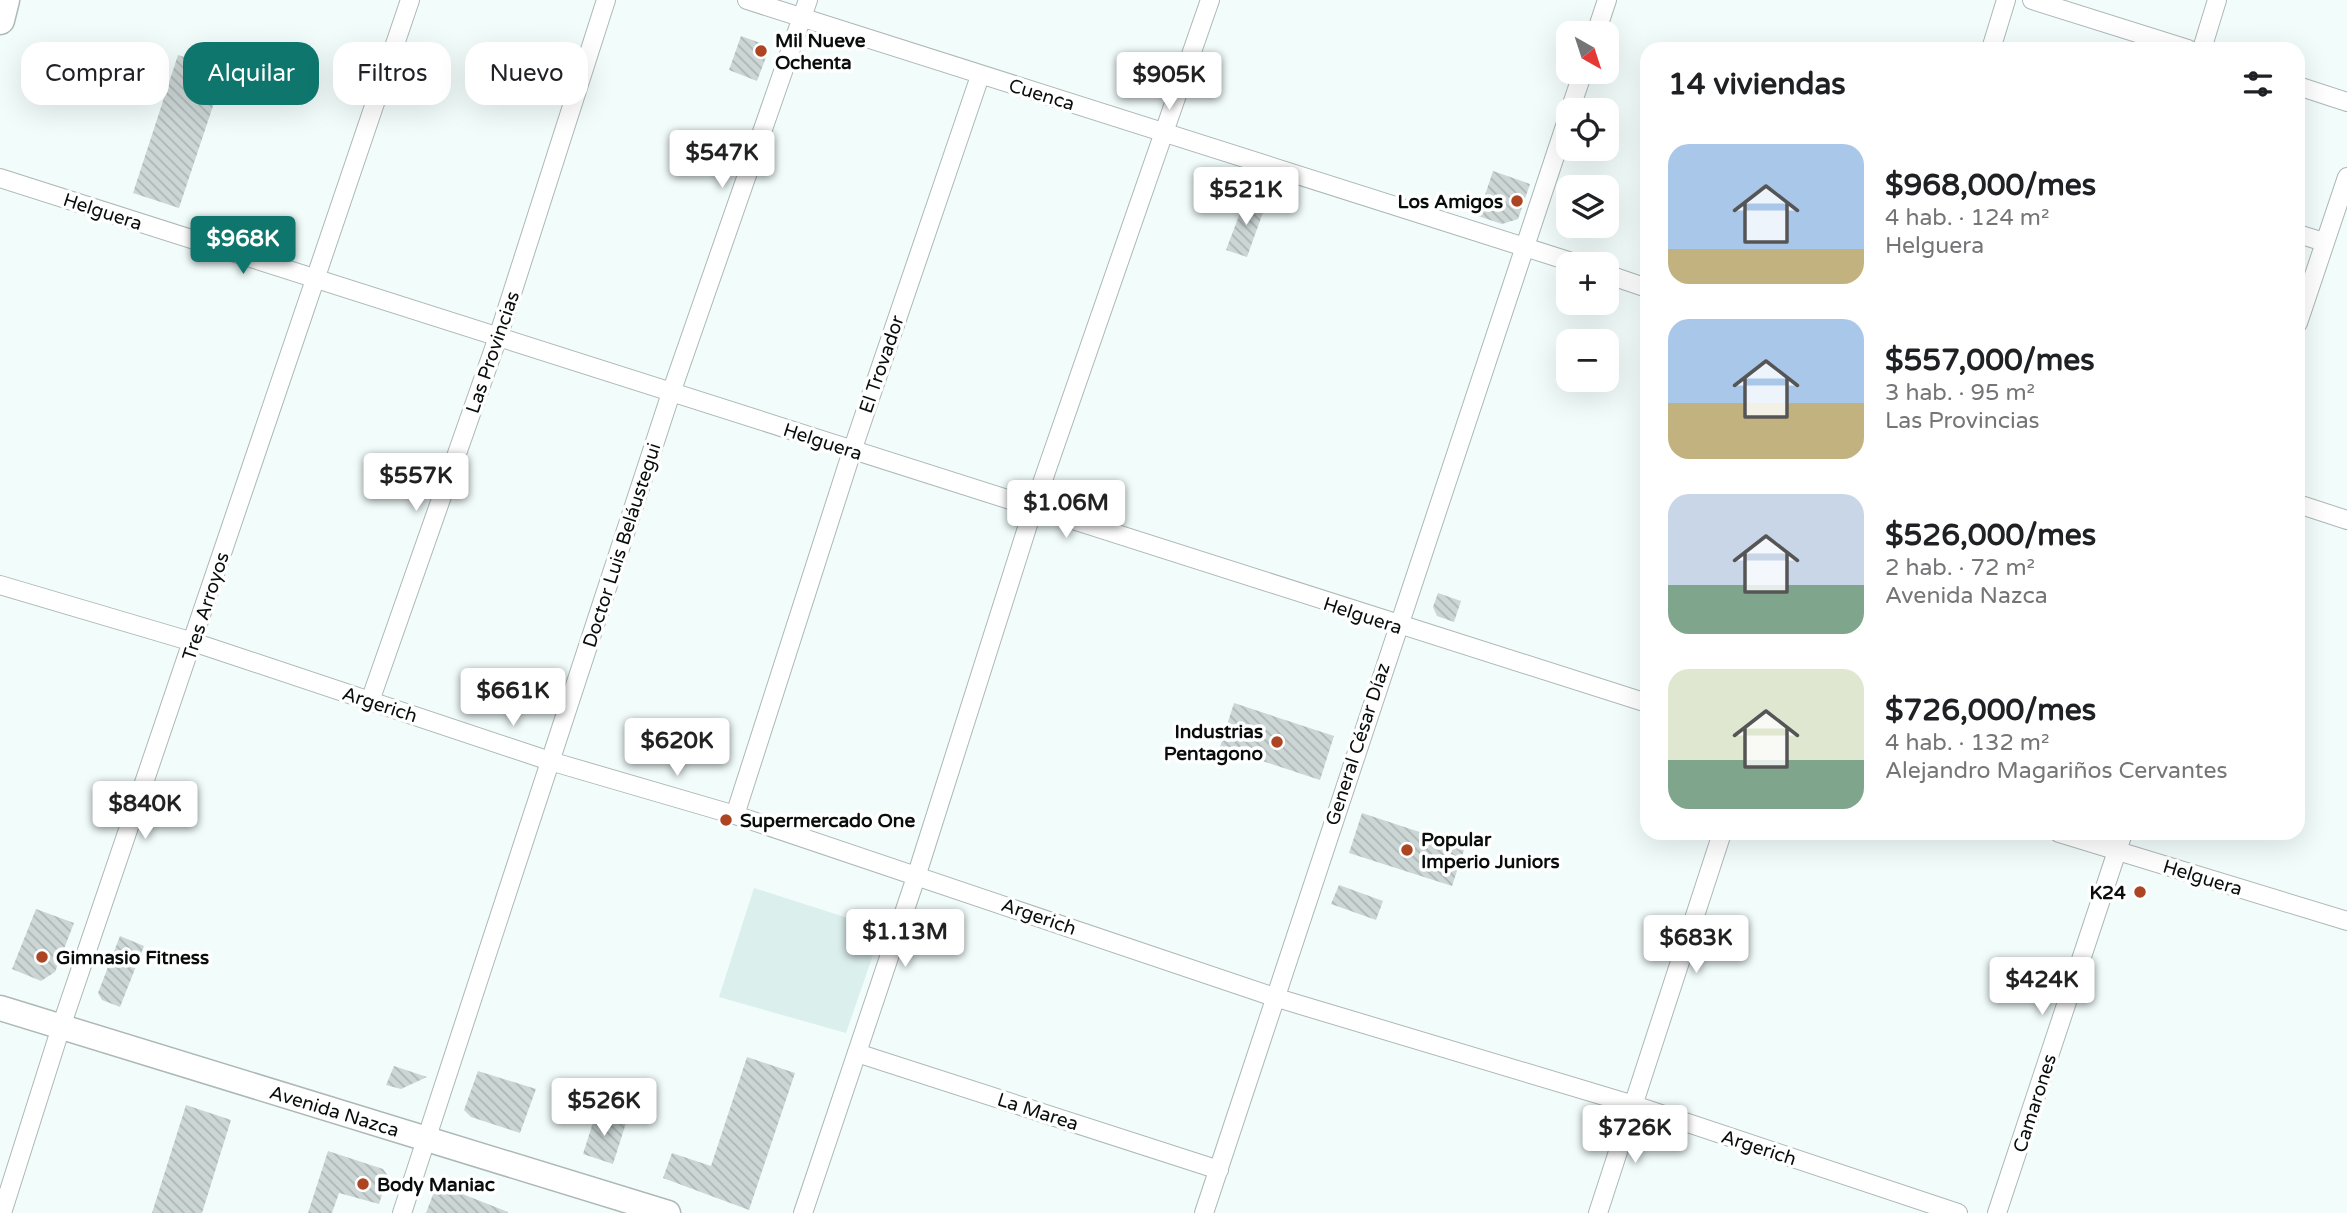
<!DOCTYPE html>
<html lang="es">
<meta charset="utf-8">
<style>
:root{--surface:#fff;--page:#f6f6f6;--text:#202124;--muted:#757577;--accent:#0f766e}
body{margin:0;font-family:"Varela Round",sans-serif;background:var(--page);color:var(--text);height:100vh;display:flex;flex-direction:column;font-size:26px;white-space:nowrap}
*{box-sizing:border-box;margin:0}
p{font-size:23px;color:var(--muted)}
.icon{flex:none;width:38px;height:38px;fill:none;stroke:currentColor;stroke-width:2;stroke-linecap:round;stroke-linejoin:round}
.map{position:relative;flex:1;overflow:hidden}
.drawer{position:absolute;left:1640px;top:42px;width:665px;height:798px;display:flex;flex-direction:column;background:var(--surface);border-radius:21px;box-shadow:0 7px 28px #0002}
.drawer>*{flex:none}
.hud{position:absolute;left:21px;top:42px;width:665px;height:63px;display:flex;gap:14px}
.needle{width:46px;rotate:141deg}
.fabs{position:absolute;left:1556px;top:21px;display:grid;gap:14px}
.fabs a{display:grid;place-items:center;width:63px;height:63px;border-radius:14px;background:var(--surface);box-shadow:0 7px 28px #0002;font-size:35px}
.price{position:absolute;translate:-50% -60px;padding:0 16px;border-radius:7px;background:#fff;color:#222;font-size:23px;line-height:46px;filter:drop-shadow(0 2px 4px #0008)}
.price::after{content:'';position:absolute;left:50%;top:42px;width:21px;height:16px;margin-left:-10px;background:inherit;clip-path:polygon(0 0,100% 0,50% 100%)}
.price.selected{background:var(--accent);color:#fff}
ul{padding:0;list-style:none}
li{display:flex;align-items:center;gap:21px;height:175px;padding:0 28px}
li span{display:grid;place-items:center;flex:none;width:196px;height:140px;border-radius:21px;color:#555}
li>.icon{margin-inline-start:auto}
span .icon{width:84px;height:84px;fill:#fffc;stroke-width:1}
li b{font-size:30px}
h2{display:flex;justify-content:space-between;align-items:center;height:84px;padding:0 28px;font-size:30px}
.tag{padding:0 24px;border-radius:21px;background:var(--surface);box-shadow:0 7px 28px #0002;font-size:24px;line-height:63px}
.tag.selected{background:var(--accent);color:#fff}
.map>svg:first-child{display:block}
.built{fill:#dbefed}
.building{fill:url(#building-back-hatch)}
.lines{fill:none;stroke-linecap:round;stroke-linejoin:round}
.street-casing{stroke:#adb8b7;stroke-width:20}
.secondary-casing{stroke:#adb8b7;stroke-width:27}
.primary-casing{stroke:#adb8b7;stroke-width:31}
.street{stroke:#fff;stroke-width:18}
.secondary{stroke:#fff;stroke-width:24}
.primary{stroke:#fff;stroke-width:28}
.poi-dot{fill:#ad4522;stroke:#fff;stroke-width:2.5}
.labels{text-anchor:middle;stroke-width:7;stroke-linejoin:round;paint-order:stroke}
.poi-label{font-size:19px;font-weight:bold;fill:#090d0c;stroke:#fff;text-anchor:start}
.street-label{font-size:19px;fill:#090d0c;stroke:#fff}
</style>
<div class="map">
<svg width="2347" height="1213" viewBox="0 0 2347 1213">
<defs>
<pattern id="building-back-hatch" width="6" height="6" patternUnits="userSpaceOnUse" patternTransform="scale(1.75)"><rect width="6" height="6" fill="#cbd6d5"/><path d="M-1 5l2 2M0 0l6 6M5-1l2 2" fill="none" stroke="#adb6b6"/></pattern>
</defs>
<rect width="100%" height="100%" fill="#f1fcfb"/>
<polygon class="built" points="754,888 882,929 846,1033 719,997"/>
<g class="building">
<polygon points="741,36 763,44 768,52 757,81 729,70"/>
<polygon points="178,55 225,70 179,208 133,193"/>
<polygon points="1493,171 1530,184 1518,219 1502,224 1478,216"/>
<polygon points="1246,197 1266,204 1247,257 1226,250"/>
<polygon points="1438,593 1461,601 1454,622 1437,616 1433,607"/>
<polygon points="1234,703 1334,736 1320,780 1220,747"/>
<polygon points="1362,813 1465,847 1452,886 1349,853"/>
<polygon points="1339,885 1383,901 1376,920 1331,904"/>
<polygon points="36,909 74,923 55,972 41,981 12,969"/>
<polygon points="120,936 144,946 120,1007 102,1000 98,993"/>
<polygon points="747,1057 795,1073 749,1210 663,1178 672,1153 711,1166"/>
<polygon points="394,1066 427,1077 401,1089 386,1085"/>
<polygon points="478,1071 536,1089 520,1133 471,1117 464,1110"/>
<polygon points="186,1105 231,1120 202,1213 152,1213"/>
<polygon points="596,1113 626,1123 613,1164 583,1154"/>
<polygon points="328,1151 383,1169 388,1176 379,1204 339,1193 332,1213 308,1213"/>
<polygon points="437,1184 508,1212 508,1213 426,1213"/>
</g>
<g class="lines">
<defs>
<g id="street">
<polyline points="747,0 1578,264"/>
<polyline points="2032,0 2188,49"/>
<polyline points="1596,33 1607,0"/>
<polyline points="1991,49 2006,0"/>
<polyline points="2202,49 2217,0"/>
<polyline points="2298,86 2347,102"/>
<polyline points="1570,110 1583,72"/>
<polyline points="0,178 1647,703"/>
<polyline points="2298,234 2324,242"/>
<polyline points="1606,274 1647,288"/>
<polyline points="2298,323 2347,177"/>
<polyline points="2298,504 2347,520"/>
<polyline points="0,585 193,642 550,761 735,815 1274,997 1634,1105 1958,1213"/>
<polyline points="370,701 498,337 606,0"/>
<polyline points="735,815 852,451 980,76"/>
<polyline points="2059,833 2347,921"/>
<polyline points="857,1053 1219,1170"/>
<polyline points="2,1213 61,1027 410,0"/>
<polyline points="402,1213 671,393 808,0"/>
<polyline points="803,1213 917,874 1033,509 1210,0"/>
<polyline points="1204,1213 1568,117"/>
<polyline points="1598,1213 1722,833"/>
<polyline points="1997,1213 2123,833"/>
</g>
<g id="secondary">
<path id="s1" d="M0 1008 668 1213"/>
</g>
<polyline id="primary" points="0,20 5,0"/>
</defs>
<use href="#street" class="street-casing"/>
<use href="#secondary" class="secondary-casing"/>
<use href="#primary" class="primary-casing"/>
<use href="#street" class="street"/>
<use href="#secondary" class="secondary"/>
<use href="#primary" class="primary"/>
</g>
<g class="poi-dot">
<circle cx="761" cy="51" r="7"/>
<circle cx="1517" cy="201" r="7"/>
<circle cx="1277" cy="742" r="7"/>
<circle cx="726" cy="820" r="7"/>
<circle cx="1407" cy="850" r="7"/>
<circle cx="2140" cy="892" r="7"/>
<circle cx="42" cy="957" r="7"/>
<circle cx="363" cy="1184" r="7"/>
</g>
<g class="labels">
<g class="poi-label">
<text x="775" y="47">Mil Nueve<tspan x="775" dy="22">Ochenta</tspan></text>
<text x="1503" y="208" text-anchor="end">Los Amigos</text>
<text x="1263" y="738" text-anchor="end">Industrias<tspan x="1263" dy="22">Pentagono</tspan></text>
<text x="740" y="827">Supermercado One</text>
<text x="1421" y="846">Popular<tspan x="1421" dy="22">Imperio Juniors</tspan></text>
<text x="2126" y="899" text-anchor="end">K24</text>
<text x="56" y="964">Gimnasio Fitness</text>
<text x="377" y="1191">Body Maniac</text>
</g>
<g class="street-label">
<text transform="translate(1042 94) rotate(17)" y="7">Cuenca</text>
<text transform="translate(103 211) rotate(18)" y="7">Helguera</text>
<text transform="translate(492 352) rotate(-71)" y="7">Las Provincias</text>
<text transform="translate(881 364) rotate(-71)" y="7">El Trovador</text>
<text transform="translate(823 441) rotate(18)" y="7">Helguera</text>
<text transform="translate(621 545) rotate(-72)" y="7">Doctor Luis Beláustegui</text>
<text transform="translate(205 606) rotate(-72)" y="7">Tres Arroyos</text>
<text transform="translate(1363 615) rotate(18)" y="7">Helguera</text>
<text transform="translate(380 704) rotate(18)" y="7">Argerich</text>
<text transform="translate(1357 744) rotate(-72)" y="7">General César Díaz</text>
<text transform="translate(2203 877) rotate(17)" y="7">Helguera</text>
<text transform="translate(1039 916) rotate(19)" y="7">Argerich</text>
<text transform="translate(2034 1103) rotate(-72)" y="7">Camarones</text>
<text dy="7" stroke="none"><textPath href="#s1" startOffset="350">Avenida Nazca</textPath></text>
<text transform="translate(1038 1111) rotate(18)" y="7">La Marea</text>
<text transform="translate(1759 1147) rotate(18)" y="7">Argerich</text>
</g>
</g>
</svg>
<div class="fabs">
<a><svg class="needle" viewBox="-14 -14 28 28"><path d="M0-13l5 13h-10z" fill="#e53935"/><path d="M0 13l5-13h-10z" fill="#757577"/></svg></a>
<a><svg class="icon" aria-label="locate" viewBox="0 0 24 24"><circle cx="12" cy="12" r="6"/><path d="M12 2v4M12 18v4M2 12h4M18 12h4"/></svg></a>
<a><svg class="icon" aria-label="layers" viewBox="0 0 24 24"><path d="M12 4l9 5-9 5-9-5zM3 14l9 5 9-5"/></svg></a>
<a>+</a>
<a>−</a>
</div>
<b class="price" style="left:1169px;top:112px">$905K</b>
<b class="price" style="left:722px;top:190px">$547K</b>
<b class="price" style="left:1246px;top:227px">$521K</b>
<b class="price selected" style="left:243px;top:276px">$968K</b>
<b class="price" style="left:416px;top:513px">$557K</b>
<b class="price" style="left:1066px;top:540px">$1.06M</b>
<b class="price" style="left:513px;top:728px">$661K</b>
<b class="price" style="left:677px;top:778px">$620K</b>
<b class="price" style="left:145px;top:841px">$840K</b>
<b class="price" style="left:905px;top:969px">$1.13M</b>
<b class="price" style="left:1696px;top:975px">$683K</b>
<b class="price" style="left:2042px;top:1017px">$424K</b>
<b class="price" style="left:604px;top:1138px">$526K</b>
<b class="price" style="left:1635px;top:1165px">$726K</b>
<div class="hud">
<a class="tag">Comprar</a>
<a class="tag selected">Alquilar</a>
<a class="tag">Filtros</a>
<a class="tag">Nuevo</a>
</div>
<section class="drawer">
<h2>14 viviendas<svg class="icon" aria-label="filters" viewBox="0 0 24 24"><path d="M4 7h16M4 17h16"/><circle cx="9" cy="7" r="2"/><circle cx="15" cy="17" r="2"/></svg></h2>
<ul>
<li><span style="background:linear-gradient(#a9c7e8 75%,#c2b280 0)"><svg class="icon" aria-label="home" viewBox="0 0 24 24"><path d="M3 11l9-7 9 7M6 9v11h12V9"/></svg></span><div><b>$968,000/mes</b><p>4 hab. · 124 m²</p><p>Helguera</p></div></li>
<li><span style="background:linear-gradient(#a9c7e8 60%,#c2b280 0)"><svg class="icon" aria-label="home" viewBox="0 0 24 24"><path d="M3 11l9-7 9 7M6 9v11h12V9"/></svg></span><div><b>$557,000/mes</b><p>3 hab. · 95 m²</p><p>Las Provincias</p></div></li>
<li><span style="background:linear-gradient(#c9d6e8 65%,#7fa58c 0)"><svg class="icon" aria-label="home" viewBox="0 0 24 24"><path d="M3 11l9-7 9 7M6 9v11h12V9"/></svg></span><div><b>$526,000/mes</b><p>2 hab. · 72 m²</p><p>Avenida Nazca</p></div></li>
<li><span style="background:linear-gradient(#dfe7d0 65%,#7fa58c 0)"><svg class="icon" aria-label="home" viewBox="0 0 24 24"><path d="M3 11l9-7 9 7M6 9v11h12V9"/></svg></span><div><b>$726,000/mes</b><p>4 hab. · 132 m²</p><p>Alejandro Magariños Cervantes</p></div></li>
</ul>
</section>
</div>
